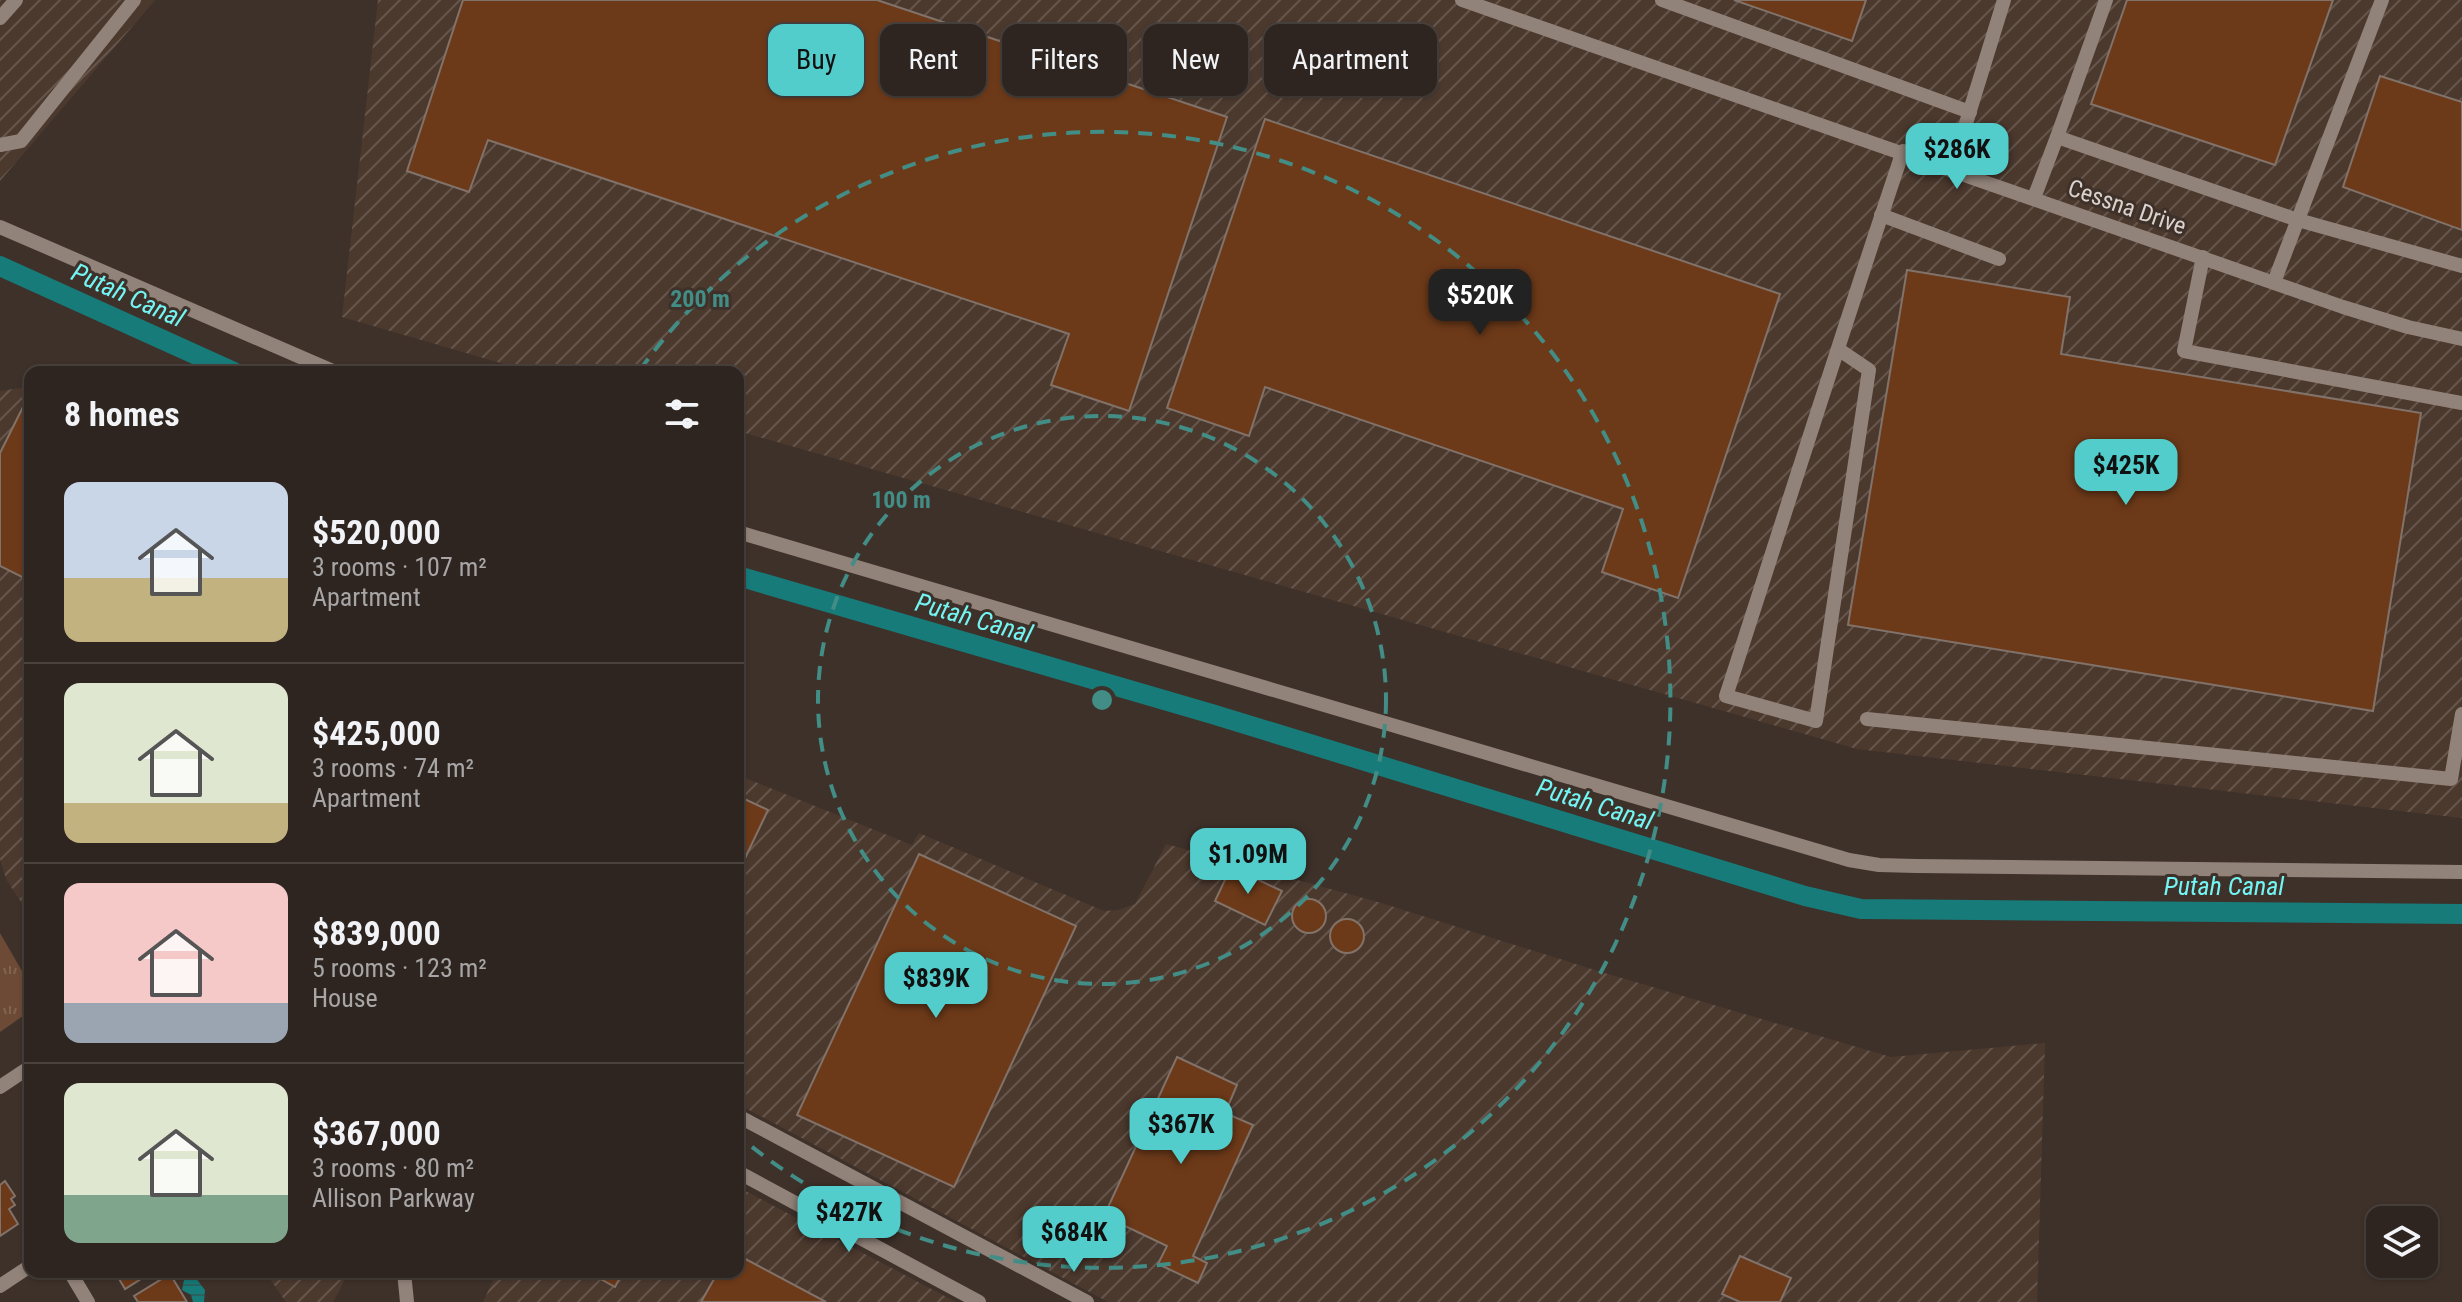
<!DOCTYPE html>
<meta charset="utf-8">
<style>
:root{--surface:#2e2520;--page:#3a312d;--text:#f1f3f6;--muted:#a7a5a5;--line:#49423e;--accent:#53cdcb}
body{margin:0;font-family:"Roboto Condensed",sans-serif;background:var(--page);color:var(--text);height:100vh;display:flex;flex-direction:column;font-size:30px;white-space:nowrap}
*{box-sizing:border-box;margin:0}
p{font-size:26px;color:var(--muted)}
.icon{flex:none;width:44px;height:44px;fill:none;stroke:currentColor;stroke-width:2;stroke-linecap:round;stroke-linejoin:round}
.map{position:relative;flex:1;overflow:hidden}
.side{position:absolute;left:24px;top:366px;width:720px;height:912px;display:flex;flex-direction:column;background:var(--surface);border-radius:16px;box-shadow:0 2px 6px #0004,0 0 0 2px var(--line)}
.side>*{flex:none}
.hud{position:absolute;left:768px;top:24px;width:760px;height:72px;display:flex;gap:16px}
.buttons{position:absolute;left:2366px;top:1206px;display:grid;gap:16px}
.buttons a{display:grid;place-items:center;width:72px;height:72px;border-radius:16px;background:var(--surface);box-shadow:0 2px 6px #0004,0 0 0 2px var(--line);font-size:40px}
.price{position:absolute;translate:-50% -68px;padding:0 18px;border-radius:16px;background:var(--accent);color:#111;font-size:26px;line-height:52px;filter:drop-shadow(0 2px 4px #0008)}
.price::after{content:'';position:absolute;left:50%;top:48px;width:24px;height:18px;margin-left:-12px;background:inherit;clip-path:polygon(0 0,100% 0,50% 100%)}
.price.on{background:#222;color:#fff}
ul{padding:0;list-style:none}
li{display:flex;align-items:center;gap:24px;height:200px;padding:0 40px}
li+li{border-top:2px solid var(--line)}
li span{display:grid;place-items:center;flex:none;width:224px;height:160px;border-radius:16px;color:#555}
li>.icon{margin-inline-start:auto}
span .icon{width:96px;height:96px;fill:#fffc;stroke-width:1}
li b{font-size:34px}
h2{display:flex;justify-content:space-between;align-items:center;height:96px;padding:0 40px;font-size:34px}
.pill{padding:0 28px;border-radius:16px;background:var(--surface);box-shadow:0 2px 6px #0004,0 0 0 2px var(--line);font-size:28px;line-height:72px}
.pill.on{background:var(--accent);color:#111}
.map>svg:first-child{display:block}
.industrial{fill:url(#industrial-furrows)}
.grass{fill:url(#grass-tufts)}
.water{fill:url(#water-rules)}
.lines{fill:none;stroke-linecap:round;stroke-linejoin:round}
.canal{stroke:#177b79;stroke-width:20}
.building{fill:#6d3a19;stroke:#81726a;stroke-width:2}
.minor{stroke:#92837a;stroke-width:14}
.ring{fill:none;stroke:#428d86;stroke-width:4;stroke-dasharray:14 10}
.labels{text-anchor:middle;stroke-width:6;stroke-linejoin:round;paint-order:stroke}
.street-label{font-size:24px;fill:#dbd2cd;stroke:#3e312a}
.water-label{font-size:26px;font-style:italic;fill:#73f5f3;stroke:#3e312a}
.centre{fill:#428d86;stroke:#3e312a;stroke-width:4}
.ring-label{font-size:24px;text-anchor:middle;font-weight:bold;fill:#428d86;stroke:#3e312a;stroke-width:6;stroke-linejoin:round;paint-order:stroke}
</style>
<div class="map">
<svg width="2462" height="1302" viewBox="0 0 2462 1302">
<defs>
<pattern id="industrial-furrows" width="10" height="10" patternUnits="userSpaceOnUse" patternTransform="scale(2)"><rect width="10" height="10" fill="#4c392e"/><path d="M-1 1l2-2M0 10L10 0M9 11l2-2" fill="none" stroke="#65554b"/></pattern>
<pattern id="grass-tufts" width="24" height="20" patternUnits="userSpaceOnUse" patternTransform="scale(2)"><rect width="24" height="20" fill="#6d4a36"/><path d="M3 7l-1-3M5 7V3M7 7l1-3M15 17l-1-3M17 17v-4M19 17l1-3" fill="none" stroke="#816352"/></pattern>
<pattern id="water-rules" width="6" height="5" patternUnits="userSpaceOnUse" patternTransform="scale(2)"><rect width="6" height="5" fill="#177b79"/><path d="M0 2.5h6" fill="none" stroke="#286361"/></pattern>
</defs>
<rect width="100%" height="100%" fill="#3e312a"/>
<g class="industrial">
<polygon points="0,0 155,0 0,181"/>
<polygon points="378,0 2462,0 2462,818 1857,749 738,431 738,372 532,372 342,317"/>
<polygon points="28,387 30,388 30,916 6,879 0,859 0,391"/>
<polygon points="738,775 912,845 919,833 1104,911 1118,910 1135,904 1166,844 1378,902 1598,971 1891,1057 2045,1043 2037,1302 1108,1302 738,1104"/>
<polygon points="738,1187 956,1302 483,1302 497,1272 738,1272"/>
<polygon points="265,1272 349,1272 333,1302 286,1302"/>
</g>
<polygon class="grass" points="0,933 30,985 30,1011 0,1032"/>
<polygon class="water" points="185,1275 195,1277 205,1290 204,1302 193,1302 191,1295 182,1290"/>
<g class="lines">
<g class="canal">
<polyline points="0,266 234,372"/>
<polyline points="738,576 1212,714 1805,896 1861,909 2462,914"/>
</g>
</g>
<g class="building">
<polygon points="463,0 877,0 1227,117 1129,411 1051,385 1069,334 488,140 469,192 407,171"/>
<polygon points="1734,0 1866,0 1852,41"/>
<polygon points="2127,0 2333,0 2275,165 2091,104"/>
<polygon points="2380,76 2462,102 2462,230 2343,187"/>
<polygon points="1265,119 1780,294 1678,598 1602,572 1623,509 1265,387 1249,436 1167,408"/>
<polygon points="1907,270 2070,297 2061,354 2421,413 2373,711 1848,625"/>
<polygon points="25,403 30,406 30,581 0,566 0,453"/>
<polygon points="738,796 768,810 738,873"/>
<polygon points="919,854 1076,926 954,1187 797,1115"/>
<polygon points="1231,867 1282,891 1265,925 1215,901"/>
<circle cx="1309" cy="916" r="17"/>
<circle cx="1347" cy="936" r="17"/>
<polygon points="1177,1057 1237,1085 1225,1113 1253,1125 1193,1256 1207,1263 1198,1283 1158,1264 1167,1246 1104,1216"/>
<polygon points="5,1181 15,1196 11,1199 15,1205 9,1209 18,1224 0,1236 0,1185"/>
<polygon points="738,1255 826,1302 701,1302 718,1272 738,1272"/>
<polygon points="1740,1256 1791,1278 1780,1302 1740,1302 1722,1294"/>
<polygon points="115,1272 152,1272 125,1289"/>
<polygon points="588,1272 623,1272 615,1287"/>
<polygon points="170,1274 187,1302 138,1302 134,1296"/>
</g>
<g class="lines">
<g class="minor">
<polyline points="1462,0 2343,307 2408,327 2462,339"/>
<polyline points="1662,0 1970,112"/>
<polyline points="2106,0 2057,137 2298,220 2462,266"/>
<polyline points="0,18 16,0"/>
<polyline points="0,145 21,141 134,0"/>
<polyline points="1952,169 2004,0"/>
<polyline points="2034,198 2057,137"/>
<polyline points="1881,215 1999,259"/>
<polyline points="0,227 335,372"/>
<polyline points="2203,257 2184,351 2462,403"/>
<polyline points="2274,282 2382,0"/>
<path d="M1838 349 1869 370 1816 721 1726 696C1785 514 1842 332 1903 151"/>
<polyline points="738,532 1849,860 1879,865 1916,866 2462,872"/>
<polyline points="1867,719 2451,779 2462,714"/>
<polyline points="0,1087 30,1067"/>
<polyline points="738,1116 1087,1302"/>
<polyline points="738,1172 979,1302"/>
<polyline points="70,1272 88,1302"/>
<polyline points="404,1272 407,1302"/>
<polyline points="0,1286 30,1266"/>
</g>
</g>
<g class="ring">
<circle cx="1102" cy="700" r="284"/>
<path d="M640 370A568 568 0 1 1 741 1138"/>
</g>
<g class="labels">
<g class="street-label">
<text transform="translate(2127 207) rotate(19)" y="8">Cessna Drive</text>
</g>
<g class="water-label">
<text transform="translate(128 295) rotate(24)" y="9">Putah Canal</text>
<text transform="translate(974 618) rotate(16)" y="9">Putah Canal</text>
<text transform="translate(1595 804) rotate(17)" y="9">Putah Canal</text>
<text x="2224" y="895">Putah Canal</text>
</g>
</g>
<circle cx="1102" cy="700" r="12" class="centre"/>
<g class="ring-label">
<text x="700" y="307">200 m</text>
<text x="901" y="508">100 m</text>
</g>
</svg>
<div class="buttons">
<a><svg class="icon" aria-label="layers" viewBox="0 0 24 24"><path d="M12 4l9 5-9 5-9-5zM3 14l9 5 9-5"/></svg></a>
</div>
<b class="price" style="left:1957px;top:191px">$286K</b>
<b class="price on" style="left:1480px;top:337px">$520K</b>
<b class="price" style="left:2126px;top:507px">$425K</b>
<b class="price" style="left:1248px;top:896px">$1.09M</b>
<b class="price" style="left:936px;top:1020px">$839K</b>
<b class="price" style="left:1181px;top:1166px">$367K</b>
<b class="price" style="left:849px;top:1254px">$427K</b>
<b class="price" style="left:1074px;top:1274px">$684K</b>
<div class="hud">
<a class="pill on">Buy</a>
<a class="pill">Rent</a>
<a class="pill">Filters</a>
<a class="pill">New</a>
<a class="pill">Apartment</a>
</div>
<section class="side">
<h2>8 homes<svg class="icon" aria-label="filters" viewBox="0 0 24 24"><path d="M4 7h16M4 17h16"/><circle cx="9" cy="7" r="2"/><circle cx="15" cy="17" r="2"/></svg></h2>
<ul>
<li><span style="background:linear-gradient(#c9d6e8 60%,#c2b280 0)"><svg class="icon" aria-label="home" viewBox="0 0 24 24"><path d="M3 11l9-7 9 7M6 9v11h12V9"/></svg></span><div><b>$520,000</b><p>3 rooms · 107 m²</p><p>Apartment</p></div></li>
<li><span style="background:linear-gradient(#dfe7d0 75%,#c2b280 0)"><svg class="icon" aria-label="home" viewBox="0 0 24 24"><path d="M3 11l9-7 9 7M6 9v11h12V9"/></svg></span><div><b>$425,000</b><p>3 rooms · 74 m²</p><p>Apartment</p></div></li>
<li><span style="background:linear-gradient(#f6c9c9 75%,#9aa5b1 0)"><svg class="icon" aria-label="home" viewBox="0 0 24 24"><path d="M3 11l9-7 9 7M6 9v11h12V9"/></svg></span><div><b>$839,000</b><p>5 rooms · 123 m²</p><p>House</p></div></li>
<li><span style="background:linear-gradient(#dfe7d0 70%,#7fa58c 0)"><svg class="icon" aria-label="home" viewBox="0 0 24 24"><path d="M3 11l9-7 9 7M6 9v11h12V9"/></svg></span><div><b>$367,000</b><p>3 rooms · 80 m²</p><p>Allison Parkway</p></div></li>
</ul>
</section>
</div>
